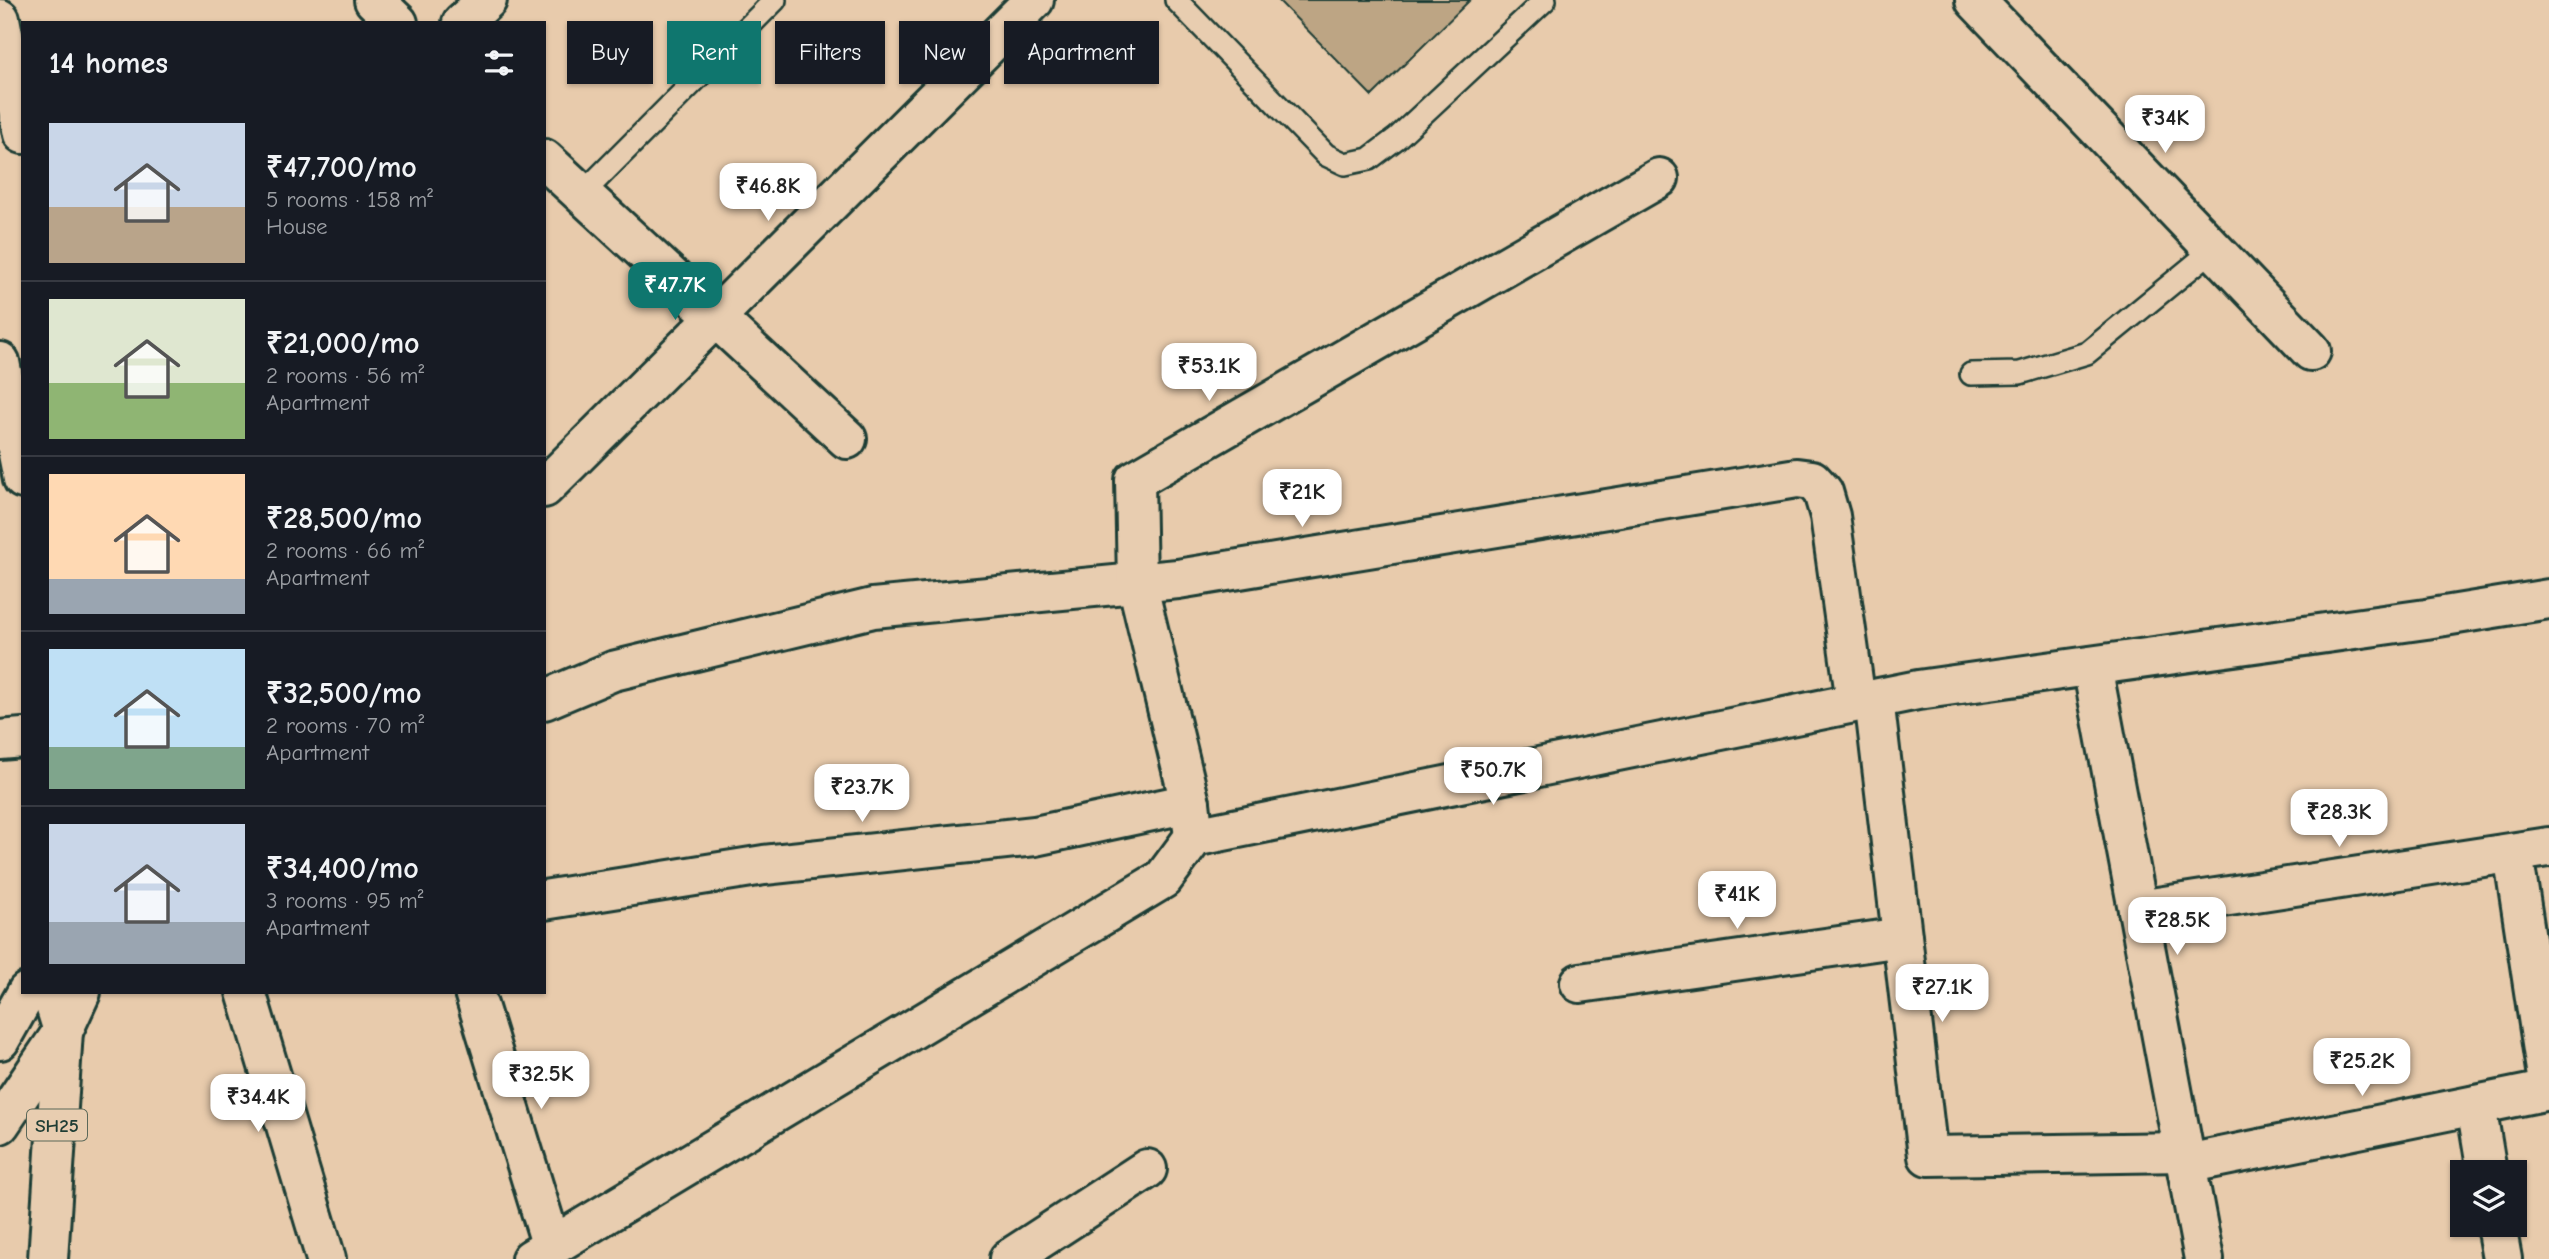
<!DOCTYPE html>
<meta charset="utf-8">
<style>
:root{--surface:#171b24;--page:#20242c;--text:#f1f3f6;--muted:#9ea1a6;--line:#363941;--accent:#0f766e}
body{margin:0;font-family:"Comic Neue",sans-serif;background:var(--page);color:var(--text);height:100vh;display:flex;flex-direction:column;font-size:26px;white-space:nowrap}
*{box-sizing:border-box;margin:0}
p{font-size:23px;color:var(--muted)}
.icon{flex:none;width:38px;height:38px;fill:none;stroke:currentColor;stroke-width:2;stroke-linecap:round;stroke-linejoin:round}
.map{position:relative;flex:1;overflow:hidden}
.details{position:absolute;left:21px;top:21px;width:525px;height:973px;display:flex;flex-direction:column;background:var(--surface);border-radius:0px;box-shadow:0 2px 5px #0004}
.details>*{flex:none}
.banner{position:absolute;left:567px;top:21px;width:665px;height:63px;display:flex;gap:14px}
.tools{position:absolute;left:2450px;top:1160px;display:grid;gap:14px}
.tools a{display:grid;place-items:center;width:77px;height:77px;border-radius:0px;background:var(--surface);box-shadow:0 2px 5px #0004;font-size:35px}
.price{position:absolute;translate:-50% -60px;padding:0 16px;border-radius:14px;background:#fff;color:#222;font-size:23px;line-height:46px;filter:drop-shadow(0 2px 4px #0008)}
.price::after{content:'';position:absolute;left:50%;top:42px;width:21px;height:16px;margin-left:-10px;background:inherit;clip-path:polygon(0 0,100% 0,50% 100%)}
.price.on{background:var(--accent);color:#fff}
ul{padding:0;list-style:none}
li{display:flex;align-items:center;gap:21px;height:175px;padding:0 28px}
li+li{border-top:2px solid var(--line)}
li span{display:grid;place-items:center;flex:none;width:196px;height:140px;border-radius:0px;color:#555}
li>.icon{margin-inline-start:auto}
span .icon{width:84px;height:84px;fill:#fffc;stroke-width:1}
li b{font-size:30px}
h2{display:flex;justify-content:space-between;align-items:center;height:84px;padding:0 28px;font-size:30px}
.tag{padding:0 24px;border-radius:0px;background:var(--surface);box-shadow:0 2px 5px #0004;font-size:24px;line-height:63px}
.tag.on{background:var(--accent);color:#fff}
.map>svg:first-child{display:block}
.building{fill:#bda584;stroke:#1f3d34;stroke-width:2}
.lines{fill:none;stroke-linecap:round;stroke-linejoin:round}
.service-casing{stroke:#1f3d34;stroke-width:26}
.minor-casing{stroke:#1f3d34;stroke-width:44}
.primary-casing{stroke:#1f3d34;stroke-width:44}
.service{stroke:#e8cdb0;stroke-width:21}
.minor{stroke:#e8cdb0;stroke-width:38}
.primary{stroke:#e8cdb0;stroke-width:38}
.labels{text-anchor:middle;stroke-width:5;stroke-linejoin:round;paint-order:stroke}
.shield{fill:#e8cdb0;stroke:#5b6859;stroke-width:2}
.shield-label{font-size:19px;font-weight:bold;fill:#1f3d34}
</style>
<div class="map">
<svg width="2549" height="1259" viewBox="0 0 2549 1259">
<rect width="100%" height="100%" fill="#e8cbac"/>
<filter id="ink" filterUnits="userSpaceOnUse"><feTurbulence type="fractalNoise" baseFrequency=".0143" numOctaves="2"/><feDisplacementMap in="SourceGraphic" scale="14" xChannelSelector="R" yChannelSelector="G"/><feConvolveMatrix kernelMatrix="1 2 1 2 8 2 1 2 1" color-interpolation-filters="sRGB"/></filter>
<g filter="url(#ink)">
<polygon class="building" points="1278,0 1470,0 1372,96"/>
<g class="lines">
<defs>
<g id="service">
<polyline points="1176,0 1326,155 1345,164 1369,159 1397,138 1545,0"/>
<polyline points="582,194 775,0"/>
<polyline points="1971,374 2020,373 2087,353 2214,249"/>
</g>
<g id="minor">
<polyline points="374,0 398,23"/>
<polyline points="1975,0 2311,351"/>
<polyline points="462,23 487,0"/>
<polyline points="544,159 847,439"/>
<polyline points="544,488 1034,0"/>
<polyline points="2092,666 2204,1259"/>
<polyline points="1874,699 1928,1156 2184,1152"/>
<polyline points="544,700 613,671 873,608 1178,579 1797,478 1812,480 1823,492 1830,516 1856,702"/>
<polyline points="0,740 23,738"/>
<polyline points="1194,837 1190,803 1137,583 1135,480 1659,178"/>
<polyline points="2513,853 2549,1090"/>
<polyline points="544,900 764,865 1035,836 1190,803"/>
<polyline points="2138,910 2549,847"/>
<polyline points="1580,983 1902,937"/>
<polyline points="246,992 326,1259"/>
<polyline points="474,992 552,1247"/>
<polyline points="2476,1105 2487,1172"/>
<polyline points="2186,1164 2549,1090"/>
<polyline points="2496,1225 2502,1259"/>
<polyline points="531,1259 1163,879 1194,837 1918,690 2426,619 2549,599"/>
<polyline points="1009,1259 1147,1169"/>
</g>
<g id="primary">
<polyline points="0,19 23,134"/>
<polyline points="0,362 23,479"/>
<polyline points="0,1040 27,992"/>
<polyline points="0,1124 63,1031 81,992"/>
<polyline points="48,1259 63,1031 51,992"/>
</g>
</defs>
<use href="#service" class="service-casing"/>
<use href="#minor" class="minor-casing"/>
<use href="#primary" class="primary-casing"/>
<use href="#service" class="service"/>
<use href="#minor" class="minor"/>
<use href="#primary" class="primary"/>
</g>
</g>
<g class="labels">
<rect class="shield" x="27" y="1109.5" width="60" height="31" rx="5"/>
<g class="shield-label">
<text x="57" y="1132">SH25</text>
</g>
</g>
</svg>
<div class="tools">
<a><svg class="icon" aria-label="layers" viewBox="0 0 24 24"><path d="M12 4l9 5-9 5-9-5zM3 14l9 5 9-5"/></svg></a>
</div>
<b class="price" style="left:2165px;top:155px">₹34K</b>
<b class="price" style="left:768px;top:223px">₹46.8K</b>
<b class="price on" style="left:675px;top:322px">₹47.7K</b>
<b class="price" style="left:1209px;top:403px">₹53.1K</b>
<b class="price" style="left:1302px;top:529px">₹21K</b>
<b class="price" style="left:1493px;top:807px">₹50.7K</b>
<b class="price" style="left:862px;top:824px">₹23.7K</b>
<b class="price" style="left:2339px;top:849px">₹28.3K</b>
<b class="price" style="left:1737px;top:931px">₹41K</b>
<b class="price" style="left:2177px;top:957px">₹28.5K</b>
<b class="price" style="left:1942px;top:1024px">₹27.1K</b>
<b class="price" style="left:2362px;top:1098px">₹25.2K</b>
<b class="price" style="left:541px;top:1111px">₹32.5K</b>
<b class="price" style="left:258px;top:1134px">₹34.4K</b>
<div class="banner">
<a class="tag">Buy</a>
<a class="tag on">Rent</a>
<a class="tag">Filters</a>
<a class="tag">New</a>
<a class="tag">Apartment</a>
</div>
<section class="details">
<h2>14 homes<svg class="icon" aria-label="filters" viewBox="0 0 24 24"><path d="M4 7h16M4 17h16"/><circle cx="9" cy="7" r="2"/><circle cx="15" cy="17" r="2"/></svg></h2>
<ul>
<li><span style="background:linear-gradient(#c9d6e8 60%,#b9a48a 0)"><svg class="icon" aria-label="home" viewBox="0 0 24 24"><path d="M3 11l9-7 9 7M6 9v11h12V9"/></svg></span><div><b>₹47,700/mo</b><p>5 rooms · 158 m²</p><p>House</p></div></li>
<li><span style="background:linear-gradient(#dfe7d0 60%,#8fb573 0)"><svg class="icon" aria-label="home" viewBox="0 0 24 24"><path d="M3 11l9-7 9 7M6 9v11h12V9"/></svg></span><div><b>₹21,000/mo</b><p>2 rooms · 56 m²</p><p>Apartment</p></div></li>
<li><span style="background:linear-gradient(#ffd9b3 75%,#9aa5b1 0)"><svg class="icon" aria-label="home" viewBox="0 0 24 24"><path d="M3 11l9-7 9 7M6 9v11h12V9"/></svg></span><div><b>₹28,500/mo</b><p>2 rooms · 66 m²</p><p>Apartment</p></div></li>
<li><span style="background:linear-gradient(#bfe0f5 70%,#7fa58c 0)"><svg class="icon" aria-label="home" viewBox="0 0 24 24"><path d="M3 11l9-7 9 7M6 9v11h12V9"/></svg></span><div><b>₹32,500/mo</b><p>2 rooms · 70 m²</p><p>Apartment</p></div></li>
<li><span style="background:linear-gradient(#c9d6e8 70%,#9aa5b1 0)"><svg class="icon" aria-label="home" viewBox="0 0 24 24"><path d="M3 11l9-7 9 7M6 9v11h12V9"/></svg></span><div><b>₹34,400/mo</b><p>3 rooms · 95 m²</p><p>Apartment</p></div></li>
</ul>
</section>
</div>
